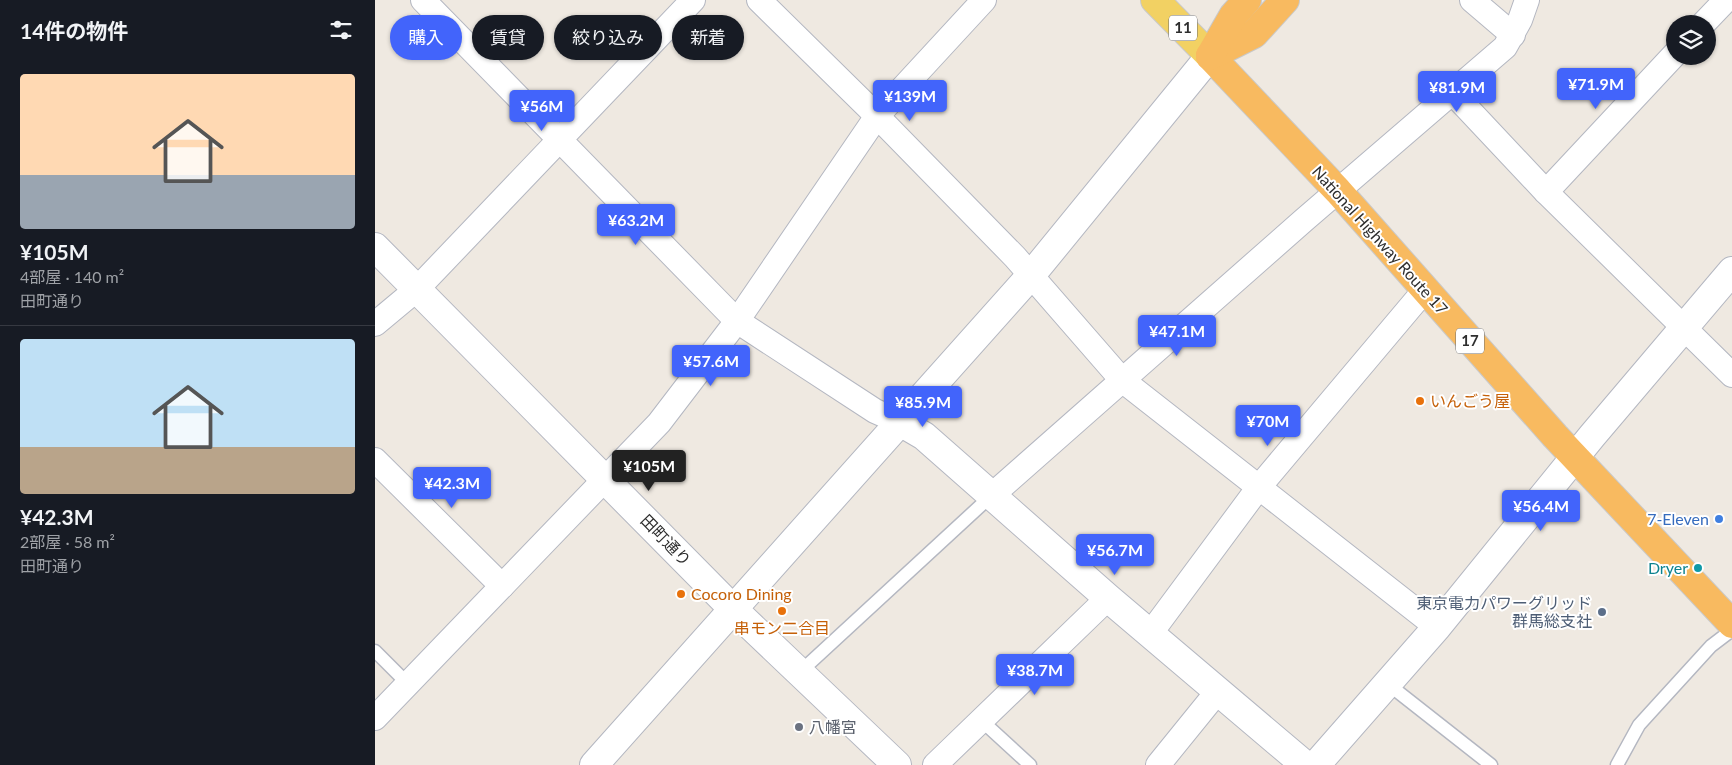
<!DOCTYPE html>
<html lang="ja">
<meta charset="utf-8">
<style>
:root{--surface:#171b24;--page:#20242c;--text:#f1f3f6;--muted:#9ea1a6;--line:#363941;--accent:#4264fb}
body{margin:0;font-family:Lato,"Noto Sans JP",sans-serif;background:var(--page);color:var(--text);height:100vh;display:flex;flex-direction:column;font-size:19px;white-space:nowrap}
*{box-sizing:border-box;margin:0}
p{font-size:16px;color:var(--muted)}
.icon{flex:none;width:28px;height:28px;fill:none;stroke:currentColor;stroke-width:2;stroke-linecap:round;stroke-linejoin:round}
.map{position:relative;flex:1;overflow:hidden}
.panel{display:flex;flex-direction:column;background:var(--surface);width:375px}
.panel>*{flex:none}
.hud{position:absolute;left:15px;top:15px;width:475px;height:45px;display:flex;gap:10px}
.buttons{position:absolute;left:1291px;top:15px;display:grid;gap:10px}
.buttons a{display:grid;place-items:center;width:50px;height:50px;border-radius:50%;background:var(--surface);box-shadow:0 1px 4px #0004;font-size:25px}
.price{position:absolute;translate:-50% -42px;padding:0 11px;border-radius:5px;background:var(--accent);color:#fff;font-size:16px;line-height:32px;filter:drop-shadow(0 1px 2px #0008)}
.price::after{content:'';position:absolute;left:50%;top:30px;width:15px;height:11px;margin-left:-8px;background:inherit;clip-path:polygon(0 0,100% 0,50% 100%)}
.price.current{background:#222;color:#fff}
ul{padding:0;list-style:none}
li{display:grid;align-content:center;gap:10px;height:265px;padding:0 20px}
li+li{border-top:1px solid var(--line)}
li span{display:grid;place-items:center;height:155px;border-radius:5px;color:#555}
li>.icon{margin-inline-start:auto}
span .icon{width:90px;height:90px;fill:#fffc;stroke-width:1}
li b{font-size:21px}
h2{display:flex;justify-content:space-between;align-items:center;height:60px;padding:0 20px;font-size:21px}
.pill{padding:0 18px;border-radius:22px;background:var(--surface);box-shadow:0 1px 4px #0004;font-size:18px;line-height:45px}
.pill.current{background:var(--accent);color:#fff}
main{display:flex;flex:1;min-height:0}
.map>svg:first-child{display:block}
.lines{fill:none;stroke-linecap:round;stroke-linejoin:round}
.service-casing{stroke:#b4b7c1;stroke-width:15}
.minor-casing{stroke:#b4b7c1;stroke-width:26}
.tertiary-casing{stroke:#b4b7c1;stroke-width:30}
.primary-casing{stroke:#c9c9c9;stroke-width:30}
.trunk-casing{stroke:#c9c9c9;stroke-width:30}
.service{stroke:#fff;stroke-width:12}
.minor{stroke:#fff;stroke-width:24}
.tertiary{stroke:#fff;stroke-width:28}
.primary{stroke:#f2d163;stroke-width:28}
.trunk{stroke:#f8ba60;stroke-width:28}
.food-dot{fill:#e8710a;stroke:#fff;stroke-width:2}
.shop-dot{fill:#3f7fe0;stroke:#fff;stroke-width:2}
.culture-dot{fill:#0f9aa8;stroke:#fff;stroke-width:2}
.service-dot{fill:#5c6f8a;stroke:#fff;stroke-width:2}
.worship-dot{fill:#6b7280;stroke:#fff;stroke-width:2}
.labels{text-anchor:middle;stroke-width:4;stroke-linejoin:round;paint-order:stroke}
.shield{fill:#fff;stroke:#6d6d6d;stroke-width:1}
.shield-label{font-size:15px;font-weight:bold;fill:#2e2e2e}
.street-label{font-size:16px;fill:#2e2e2e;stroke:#fff}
.food-label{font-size:16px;fill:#c56008;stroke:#fff;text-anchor:start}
.shop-label{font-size:16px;fill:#366cbe;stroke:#fff;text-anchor:end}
.culture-label{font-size:16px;fill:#0d838f;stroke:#fff;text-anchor:end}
.service-label{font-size:16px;fill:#4e5e75;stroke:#fff;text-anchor:end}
.worship-label{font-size:16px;fill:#5b616d;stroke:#fff;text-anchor:start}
</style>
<main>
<section class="panel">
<h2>14件の物件<svg class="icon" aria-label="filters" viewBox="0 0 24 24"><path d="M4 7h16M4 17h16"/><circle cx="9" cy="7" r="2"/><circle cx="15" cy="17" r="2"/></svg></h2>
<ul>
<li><span style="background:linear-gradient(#ffd9b3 65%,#9aa5b1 0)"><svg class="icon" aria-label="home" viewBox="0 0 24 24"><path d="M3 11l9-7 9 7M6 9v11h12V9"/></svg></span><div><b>¥105M</b><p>4部屋 · 140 m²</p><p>田町通り</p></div></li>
<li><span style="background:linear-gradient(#bfe0f5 70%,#b9a48a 0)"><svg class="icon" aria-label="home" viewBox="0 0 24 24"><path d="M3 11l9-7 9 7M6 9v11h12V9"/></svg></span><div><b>¥42.3M</b><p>2部屋 · 58 m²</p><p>田町通り</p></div></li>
</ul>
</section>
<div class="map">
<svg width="1357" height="765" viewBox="0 0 1357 765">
<rect width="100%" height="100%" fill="#efe9e1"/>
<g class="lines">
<defs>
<g id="service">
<polyline points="0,651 33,684"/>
<polyline points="425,672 616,496"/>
<polyline points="1013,684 1116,765"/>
<polyline points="607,721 655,765"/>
<polyline points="1242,765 1264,725 1274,714 1336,646 1357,630"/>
</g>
<g id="minor">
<polyline points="48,0 362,321 500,411 525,422"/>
<polyline points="384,0 502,116 640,257 747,380 1062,627"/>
<polyline points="1097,0 1138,35"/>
<polyline points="1328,24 1351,0"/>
<polyline points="1077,92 1171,192 1357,375"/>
<polyline points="1171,192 1300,54"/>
<polyline points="0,324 42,289 318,0"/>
<polyline points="0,460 127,586"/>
<polyline points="616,496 929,220 1130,47 1145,20 1152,0"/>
<polyline points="775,634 884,487 1049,291"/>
<polyline points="0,718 284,423 362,321 502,116 609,0"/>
<polyline points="560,765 733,598"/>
<polyline points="783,765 843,691"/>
</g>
<g id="tertiary">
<polyline points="0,247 358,609 522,765"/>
<polyline points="525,422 549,436 733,598 930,765"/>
<polyline points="219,765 657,274 835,56"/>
<polyline points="941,765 1062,627 1217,436 1357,271"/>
</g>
<polyline id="primary" points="780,0 835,56"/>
<g id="trunk">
<polyline points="835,56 963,191 1180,436 1357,624"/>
<polyline points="835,56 879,34 910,0"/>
<polyline points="835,56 858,16 872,0"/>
</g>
</defs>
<use href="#service" class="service-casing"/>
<use href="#minor" class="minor-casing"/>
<use href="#tertiary" class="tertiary-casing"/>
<use href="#primary" class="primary-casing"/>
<use href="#trunk" class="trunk-casing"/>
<use href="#service" class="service"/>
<use href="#minor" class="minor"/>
<use href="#tertiary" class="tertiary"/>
<use href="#primary" class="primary"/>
<use href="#trunk" class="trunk"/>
</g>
<g class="food-dot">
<circle cx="1045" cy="401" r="5"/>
<circle cx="306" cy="594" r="5"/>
<circle cx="407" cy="611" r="5"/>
</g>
<circle class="shop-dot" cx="1344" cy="519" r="5"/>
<circle class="culture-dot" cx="1323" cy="568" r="5"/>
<circle class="service-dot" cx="1227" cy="612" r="5"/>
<circle class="worship-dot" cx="424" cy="727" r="5"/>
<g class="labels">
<g class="shield">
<rect x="794" y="15.5" width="28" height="25" rx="4"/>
<rect x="1081" y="328.5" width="28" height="25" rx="4"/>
</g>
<g class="shield-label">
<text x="808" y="33">11</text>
<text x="1095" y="346">17</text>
</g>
<g class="street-label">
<text transform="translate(1005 240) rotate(48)" y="6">National Highway Route 17</text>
<text transform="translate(291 540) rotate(46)" y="6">田町通り</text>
</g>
<g class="food-label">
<text x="1055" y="407">いんごう屋</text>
<text x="316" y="600">Cocoro Dining</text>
<text x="407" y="634" text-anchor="middle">串モン二合目</text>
</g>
<g class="shop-label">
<text x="1334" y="525">7-Eleven</text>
</g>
<g class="culture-label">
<text x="1313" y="574">Dryer</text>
</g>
<g class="service-label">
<text x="1217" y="609">東京電力パワーグリッド<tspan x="1217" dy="18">群馬総支社</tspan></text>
</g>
<g class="worship-label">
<text x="434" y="733">八幡宮</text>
</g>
</g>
</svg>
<div class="buttons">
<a><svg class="icon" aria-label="layers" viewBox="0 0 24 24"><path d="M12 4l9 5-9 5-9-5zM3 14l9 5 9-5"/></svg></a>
</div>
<b class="price" style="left:1221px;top:110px">¥71.9M</b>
<b class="price" style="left:1082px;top:113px">¥81.9M</b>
<b class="price" style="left:535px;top:122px">¥139M</b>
<b class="price" style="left:167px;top:132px">¥56M</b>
<b class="price" style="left:261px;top:246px">¥63.2M</b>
<b class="price" style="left:802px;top:357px">¥47.1M</b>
<b class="price" style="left:336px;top:387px">¥57.6M</b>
<b class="price" style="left:548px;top:428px">¥85.9M</b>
<b class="price" style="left:893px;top:447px">¥70M</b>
<b class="price current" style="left:274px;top:492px">¥105M</b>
<b class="price" style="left:77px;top:509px">¥42.3M</b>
<b class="price" style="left:1166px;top:532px">¥56.4M</b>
<b class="price" style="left:740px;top:576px">¥56.7M</b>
<b class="price" style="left:660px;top:696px">¥38.7M</b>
<div class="hud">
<a class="pill current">購入</a>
<a class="pill">賃貸</a>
<a class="pill">絞り込み</a>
<a class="pill">新着</a>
</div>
</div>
</main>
